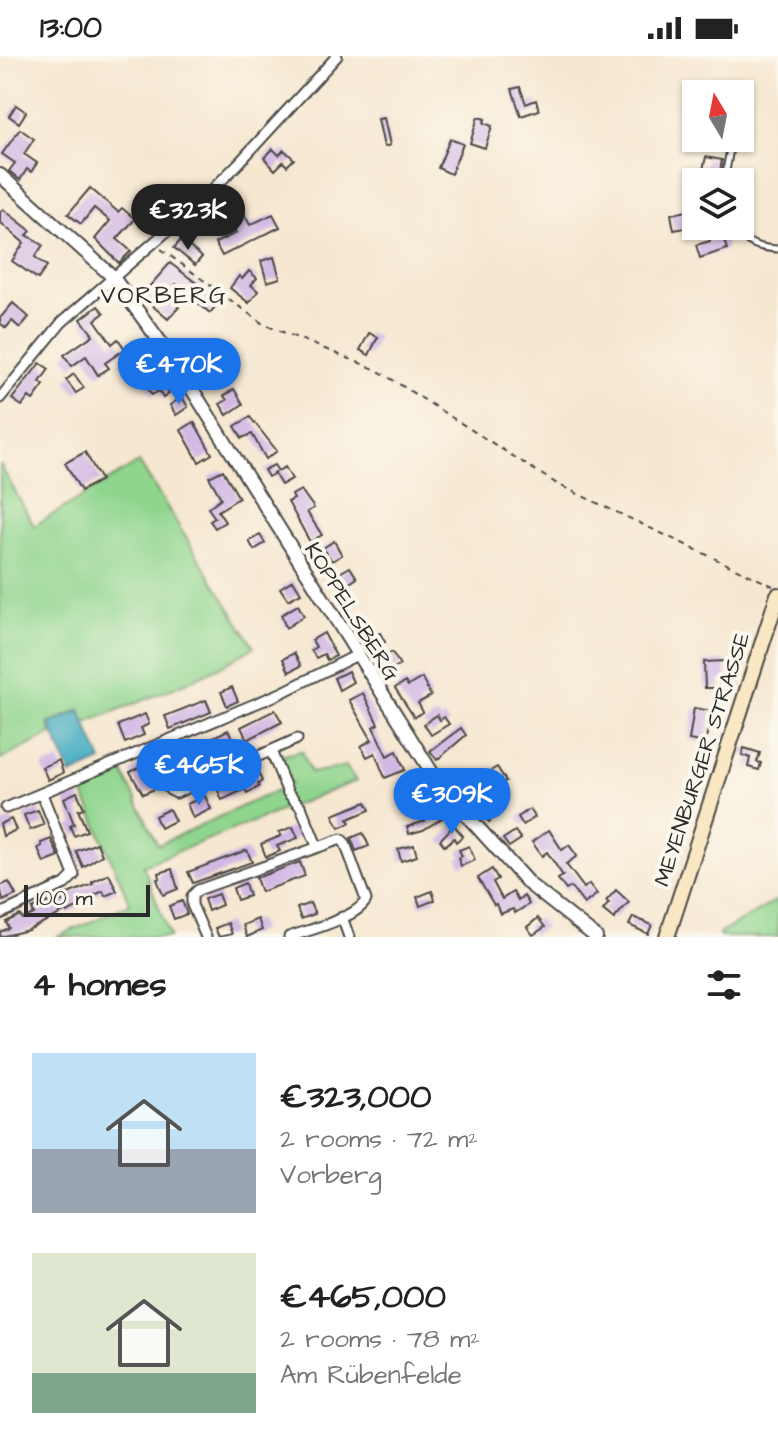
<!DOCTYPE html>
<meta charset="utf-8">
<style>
:root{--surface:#fff;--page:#f6f6f6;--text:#222;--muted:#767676;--accent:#1a73e8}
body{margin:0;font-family:"Architects Daughter",sans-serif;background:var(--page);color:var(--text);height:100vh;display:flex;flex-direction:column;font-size:30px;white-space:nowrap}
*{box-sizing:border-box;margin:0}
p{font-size:26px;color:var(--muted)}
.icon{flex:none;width:44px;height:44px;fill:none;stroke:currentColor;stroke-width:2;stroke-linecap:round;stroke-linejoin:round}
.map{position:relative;height:881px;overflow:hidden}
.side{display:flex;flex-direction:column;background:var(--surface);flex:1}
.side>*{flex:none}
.needle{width:52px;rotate:350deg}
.buttons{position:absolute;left:682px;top:24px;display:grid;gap:16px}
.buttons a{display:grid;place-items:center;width:72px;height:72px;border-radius:0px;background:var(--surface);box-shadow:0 2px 6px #0004;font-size:40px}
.scale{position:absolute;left:24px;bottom:20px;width:126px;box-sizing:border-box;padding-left:8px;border:4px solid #2b2b2b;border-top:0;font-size:22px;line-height:28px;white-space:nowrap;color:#2b2b2b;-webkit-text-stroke:6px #fbf7ec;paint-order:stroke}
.price{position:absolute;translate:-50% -68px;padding:0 18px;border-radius:28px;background:var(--accent);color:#fff;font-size:26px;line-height:52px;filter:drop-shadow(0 2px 4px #0008)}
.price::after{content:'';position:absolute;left:50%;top:48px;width:24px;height:18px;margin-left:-12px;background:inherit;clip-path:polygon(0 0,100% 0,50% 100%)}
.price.current{background:#222;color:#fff}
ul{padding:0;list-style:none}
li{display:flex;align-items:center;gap:24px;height:200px;padding:0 32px}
li span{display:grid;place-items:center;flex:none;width:224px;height:160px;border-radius:0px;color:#555}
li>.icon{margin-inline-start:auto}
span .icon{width:96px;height:96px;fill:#fffc;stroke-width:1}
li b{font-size:34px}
h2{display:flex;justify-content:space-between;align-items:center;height:96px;padding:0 32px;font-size:34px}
.status{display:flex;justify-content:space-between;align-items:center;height:56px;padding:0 40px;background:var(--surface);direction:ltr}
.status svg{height:22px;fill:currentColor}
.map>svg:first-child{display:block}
.green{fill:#90d58e;stroke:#5e805c;stroke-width:2}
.water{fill:#42acc2;stroke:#366c76;stroke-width:2}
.building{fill:#d1b7e4}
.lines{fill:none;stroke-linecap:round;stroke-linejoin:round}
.service-casing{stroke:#494744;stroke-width:9}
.minor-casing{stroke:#494744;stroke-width:13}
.tertiary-casing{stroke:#494744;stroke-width:16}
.secondary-casing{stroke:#494744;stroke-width:18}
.path{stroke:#494744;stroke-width:2;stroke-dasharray:6 6;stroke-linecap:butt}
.service{stroke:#fff;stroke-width:5}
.minor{stroke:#fff;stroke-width:9}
.tertiary{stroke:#fff;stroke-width:12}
.secondary{stroke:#fae7c3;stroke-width:14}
.labels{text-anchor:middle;stroke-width:8;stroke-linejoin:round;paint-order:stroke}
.street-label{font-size:22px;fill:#2b2b2b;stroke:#fbf7ec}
.neighbourhood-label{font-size:24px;letter-spacing:2px;fill:#2b2b2b;stroke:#fbf7ec}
</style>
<div class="status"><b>13:00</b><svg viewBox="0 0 49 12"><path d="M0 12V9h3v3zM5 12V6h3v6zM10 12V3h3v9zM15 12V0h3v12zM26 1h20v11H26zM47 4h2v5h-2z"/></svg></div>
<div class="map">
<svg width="778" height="881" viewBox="0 0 778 881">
<rect width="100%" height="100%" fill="#fbf7ec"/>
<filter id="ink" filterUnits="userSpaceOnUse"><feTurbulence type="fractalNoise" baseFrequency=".0125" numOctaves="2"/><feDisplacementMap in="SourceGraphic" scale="16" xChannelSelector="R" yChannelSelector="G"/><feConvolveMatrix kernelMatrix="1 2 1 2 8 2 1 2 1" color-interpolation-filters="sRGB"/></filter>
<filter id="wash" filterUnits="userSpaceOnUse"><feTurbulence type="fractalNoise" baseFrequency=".006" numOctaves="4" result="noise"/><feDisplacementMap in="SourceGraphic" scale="32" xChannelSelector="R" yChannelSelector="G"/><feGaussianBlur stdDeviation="1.8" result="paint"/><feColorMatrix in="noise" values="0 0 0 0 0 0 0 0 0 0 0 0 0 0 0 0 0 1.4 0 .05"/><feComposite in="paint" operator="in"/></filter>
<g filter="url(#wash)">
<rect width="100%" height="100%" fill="#f6e7d0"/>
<g class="green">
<path d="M139 406 254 591C202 625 143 643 86 667L80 653 48 668 52 678 0 704V408L34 470Z"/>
<polygon points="302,695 311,717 346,710 356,725 143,809 170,881 57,881 130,848 80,729 120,710 158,789 291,728 279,700"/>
<polygon points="775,845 778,853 778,881 720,881 719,878"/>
</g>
<polygon class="water" points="80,655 102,705 71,719 49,668"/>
<g id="blocks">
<g class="building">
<polygon points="520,31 526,48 536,44 539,54 521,60 512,33"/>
<polygon points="16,49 26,56 19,67 9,60"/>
<polygon points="478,61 485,63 484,67 492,70 485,92 470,87"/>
<polygon points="384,62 390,89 384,91 378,63"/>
<polygon points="20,73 34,83 24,98 37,107 31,116 27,113 20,124 9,115 15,107 2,98"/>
<polygon points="450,83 463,88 451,118 438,112"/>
<polygon points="273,93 279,99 284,94 294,103 287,110 283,106 275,114 264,102"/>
<polygon points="706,101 722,104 719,122 710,120 709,126 700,126"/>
<polygon points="90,132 118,156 122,152 135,163 117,183 131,195 119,207 95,183 110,165 94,152 81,168 68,158"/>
<polygon points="145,149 160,162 152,172 137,159"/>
<polygon points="3,153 31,175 27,179 43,189 35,201 47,210 38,223 12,205 24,187 0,166 0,156"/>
<polygon points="242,154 250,169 273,158 280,171 222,200 215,187 236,177 229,161"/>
<polygon points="688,155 689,160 696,159 696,165 690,166 691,171 674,174 671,158"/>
<polygon points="705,170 732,170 734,177 723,181 727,193 700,202 696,189 710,185"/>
<polygon points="181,184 202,201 195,209 174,192"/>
<polygon points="274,201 280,222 267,226 261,205"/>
<polygon points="170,207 220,245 210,257 176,228 166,240 179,251 168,263 141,240"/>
<polygon points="249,215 257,222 251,229 258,235 249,247 230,232 239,220 242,223"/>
<polygon points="13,247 29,261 20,272 12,265 6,272 0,267 0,262"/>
<polygon points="98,250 104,257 95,264 112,288 118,283 125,293 105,307 109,312 98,319 86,300 72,310 64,299 93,279 81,263"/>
<polygon points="369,277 378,281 369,299 360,294"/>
<polygon points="40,307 49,313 40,326 44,329 33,344 29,341 22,350 12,343"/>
<polygon points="74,318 84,332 76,337 66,324"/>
<polygon points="161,321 169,338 163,342 159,335 152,339 146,329"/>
<polygon points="234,333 243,348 227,359 220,348 227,344 224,340"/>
<polygon points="182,341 188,351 176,359 170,349"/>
<polygon points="250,361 277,395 266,403 252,378 242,382 235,370"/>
<polygon points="194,366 212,398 199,406 181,374"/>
<polygon points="85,396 101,424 81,435 65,407"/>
<polygon points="274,409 278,415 285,411 292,423 281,429 274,417 277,416 268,421 264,414"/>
<polygon points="223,414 239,442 218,455 225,466 215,472 210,465 215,462 208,452 221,442 209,421"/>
<polygon points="301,434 314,452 307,456 322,479 310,486 288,446 294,443 292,439"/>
<polygon points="260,479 265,487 254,494 249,485"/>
<polygon points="334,485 342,499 332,505 323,492"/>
<polygon points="350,511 357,522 344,531 336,519"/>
<polygon points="293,524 301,537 288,544 280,532"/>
<polygon points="298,549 304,560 286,572 281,559"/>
<polygon points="324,577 336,600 327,604 324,598 316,602 311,594 316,591 312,584"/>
<polygon points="380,577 385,586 372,593 367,584"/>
<polygon points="392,596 400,609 387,616 380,603"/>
<polygon points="294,597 301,610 289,616 283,603"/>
<polygon points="725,605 726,624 719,624 719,632 705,632 704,606"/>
<polygon points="348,615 353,626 339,634 334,622"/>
<polygon points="422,622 431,640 418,647 423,656 414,661 395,632 405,626 408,630"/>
<polygon points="232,631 238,645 227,650 221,636"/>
<polygon points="363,637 378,668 373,671 387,700 397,695 405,714 385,722 375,697 367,701 361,690 372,684 349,644"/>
<polygon points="206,644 211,656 170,673 165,660"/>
<polygon points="694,652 712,655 705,687 689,684"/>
<polygon points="275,654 282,666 247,684 241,671"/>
<polygon points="145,658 149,668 141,672 144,679 125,687 118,669"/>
<polygon points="437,659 440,664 444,661 449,668 431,679 424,668"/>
<polygon points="461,672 466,679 437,704 430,695"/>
<polygon points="228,674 234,685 186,710 192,722 176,729 168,712 171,710 168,702"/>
<polygon points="744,692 760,697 757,706 761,707 759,714 748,711 750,702 742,699"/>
<polygon points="59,704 63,717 48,724 42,711"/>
<polygon points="140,711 144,719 150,716 157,732 143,738 130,716"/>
<polygon points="497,711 506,725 487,737 480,725 482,724 481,721"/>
<polygon points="256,712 262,725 258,728 259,731 247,737 245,733 222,744 217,732"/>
<polygon points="419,728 425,736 411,746 405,738"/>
<polygon points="77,736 84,752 78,754 87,775 74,780 70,770 74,768 64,742"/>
<polygon points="205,740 211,753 193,762 187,748"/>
<polygon points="366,746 370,754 348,763 350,767 339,772 333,759"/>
<polygon points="493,750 499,756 489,766 483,759"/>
<polygon points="169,753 175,765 160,772 155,760"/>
<polygon points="439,753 444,761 423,774 409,778 407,771 425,765 424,763"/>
<polygon points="530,753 535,761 523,769 518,761"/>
<polygon points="38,754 44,769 30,774 24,759"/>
<polygon points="11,763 16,774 3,780 0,768"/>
<polygon points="454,769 463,780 456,786 454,782 445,790 440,784"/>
<polygon points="293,771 298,782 277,790 280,795 266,801 261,788 281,780 279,776"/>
<polygon points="549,774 562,794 569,789 577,800 566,808 584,832 589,828 597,838 584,848 571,831 566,834 558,823 563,820 547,796 542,800 532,786"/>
<polygon points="515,775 521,783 509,791 503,783"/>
<polygon points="363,777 369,790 356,795 351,782"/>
<polygon points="51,783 59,801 44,807 38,792 42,790 41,787"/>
<polygon points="97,787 102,799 83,811 76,795"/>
<polygon points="414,789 417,800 401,805 398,793"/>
<polygon points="469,790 475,804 461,810 458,802 462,800 459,794"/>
<polygon points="247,794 252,806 193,827 188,816"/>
<polygon points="300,806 305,820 261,836 256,822"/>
<polygon points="172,813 178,833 163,839 157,823 160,822 159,817"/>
<polygon points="492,813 498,823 493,826 502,843 513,836 518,844 524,840 529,848 515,857 513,853 500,858 496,848 494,849 478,822"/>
<polygon points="109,818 117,835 105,840 103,835 86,843 83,849 67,857 66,855 28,874 0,881 0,876 9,872 6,866 20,859 22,863 34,858 32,853 48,846 50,850 62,845 60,841 93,828 92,826"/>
<polygon points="9,826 16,839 3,845 0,830"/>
<polygon points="245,827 249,840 237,844 233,832"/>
<polygon points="616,834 629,846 614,863 603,854 609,847 606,845"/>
<polygon points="432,835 435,844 420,850 417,841"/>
<polygon points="218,838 222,849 208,855 204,843"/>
<polygon points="182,845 187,858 174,863 169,850"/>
<polygon points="310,847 315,858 301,863 297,852"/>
<polygon points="633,861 652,869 648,878 629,869"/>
<polygon points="538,862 545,871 533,879 527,871"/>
<polygon points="258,863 262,874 247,881 243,869"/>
<polygon points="228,867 232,878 219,881 215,872"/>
</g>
</g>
</g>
<g filter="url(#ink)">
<use href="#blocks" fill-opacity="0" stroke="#494744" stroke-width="2"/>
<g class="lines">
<defs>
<g id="service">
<polyline points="724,126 730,93"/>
<path d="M737 170C744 189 760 192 778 193"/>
</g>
<g id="minor">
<polyline points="0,342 62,266 196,150 238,108 337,0"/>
<polyline points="150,692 170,734 176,737 297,683"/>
<polyline points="271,695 288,737 301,751 317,790"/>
<polyline points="6,752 281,637 357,599"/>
<polyline points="0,858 65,828 74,819 42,738"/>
<polyline points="342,861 349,881"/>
<path d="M206 881 192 849V840L198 834 341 783 345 787 366 844C357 862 309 874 289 881"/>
</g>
<polyline id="tertiary" points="0,119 112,220 175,306 441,731 529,828 596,881"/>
<polyline id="secondary" points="667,881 778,539"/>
</defs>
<use href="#service" class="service-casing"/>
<use href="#minor" class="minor-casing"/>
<use href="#tertiary" class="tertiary-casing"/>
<use href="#secondary" class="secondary-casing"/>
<polyline class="path" points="161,193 263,268 377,314 557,428 773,530"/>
<use href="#service" class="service"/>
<use href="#minor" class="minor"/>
<use href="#tertiary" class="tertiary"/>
<use href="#secondary" class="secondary"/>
</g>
</g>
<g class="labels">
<g class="street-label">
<text transform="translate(353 555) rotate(58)" y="8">KOPPELSBERG</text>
<text transform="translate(701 703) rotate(-72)" y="8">MEYENBURGER STRASSE</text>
</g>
<g class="neighbourhood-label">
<text x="164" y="247">VORBERG</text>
</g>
</g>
</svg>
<div class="buttons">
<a><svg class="needle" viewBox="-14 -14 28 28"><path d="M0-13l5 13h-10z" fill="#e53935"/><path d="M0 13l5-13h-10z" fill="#767676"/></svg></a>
<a><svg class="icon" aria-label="layers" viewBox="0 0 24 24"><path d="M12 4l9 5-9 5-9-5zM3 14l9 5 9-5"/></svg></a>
</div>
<div class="scale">100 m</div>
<b class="price current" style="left:188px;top:196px">€323K</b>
<b class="price" style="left:179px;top:350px">€470K</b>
<b class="price" style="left:199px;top:751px">€465K</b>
<b class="price" style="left:452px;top:780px">€309K</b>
</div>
<section class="side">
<h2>4 homes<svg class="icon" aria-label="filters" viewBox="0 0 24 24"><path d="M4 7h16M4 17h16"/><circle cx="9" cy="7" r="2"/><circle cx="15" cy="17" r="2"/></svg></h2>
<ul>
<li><span style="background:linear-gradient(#bfe0f5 60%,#9aa5b1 0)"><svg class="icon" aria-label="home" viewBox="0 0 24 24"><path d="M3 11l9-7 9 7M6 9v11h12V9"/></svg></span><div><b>€323,000</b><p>2 rooms · 72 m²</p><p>Vorberg</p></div></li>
<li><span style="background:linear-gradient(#dfe7d0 75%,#7fa58c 0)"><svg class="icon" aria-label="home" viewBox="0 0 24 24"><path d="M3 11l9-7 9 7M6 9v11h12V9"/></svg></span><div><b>€465,000</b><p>2 rooms · 78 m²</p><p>Am Rübenfelde</p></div></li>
</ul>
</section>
